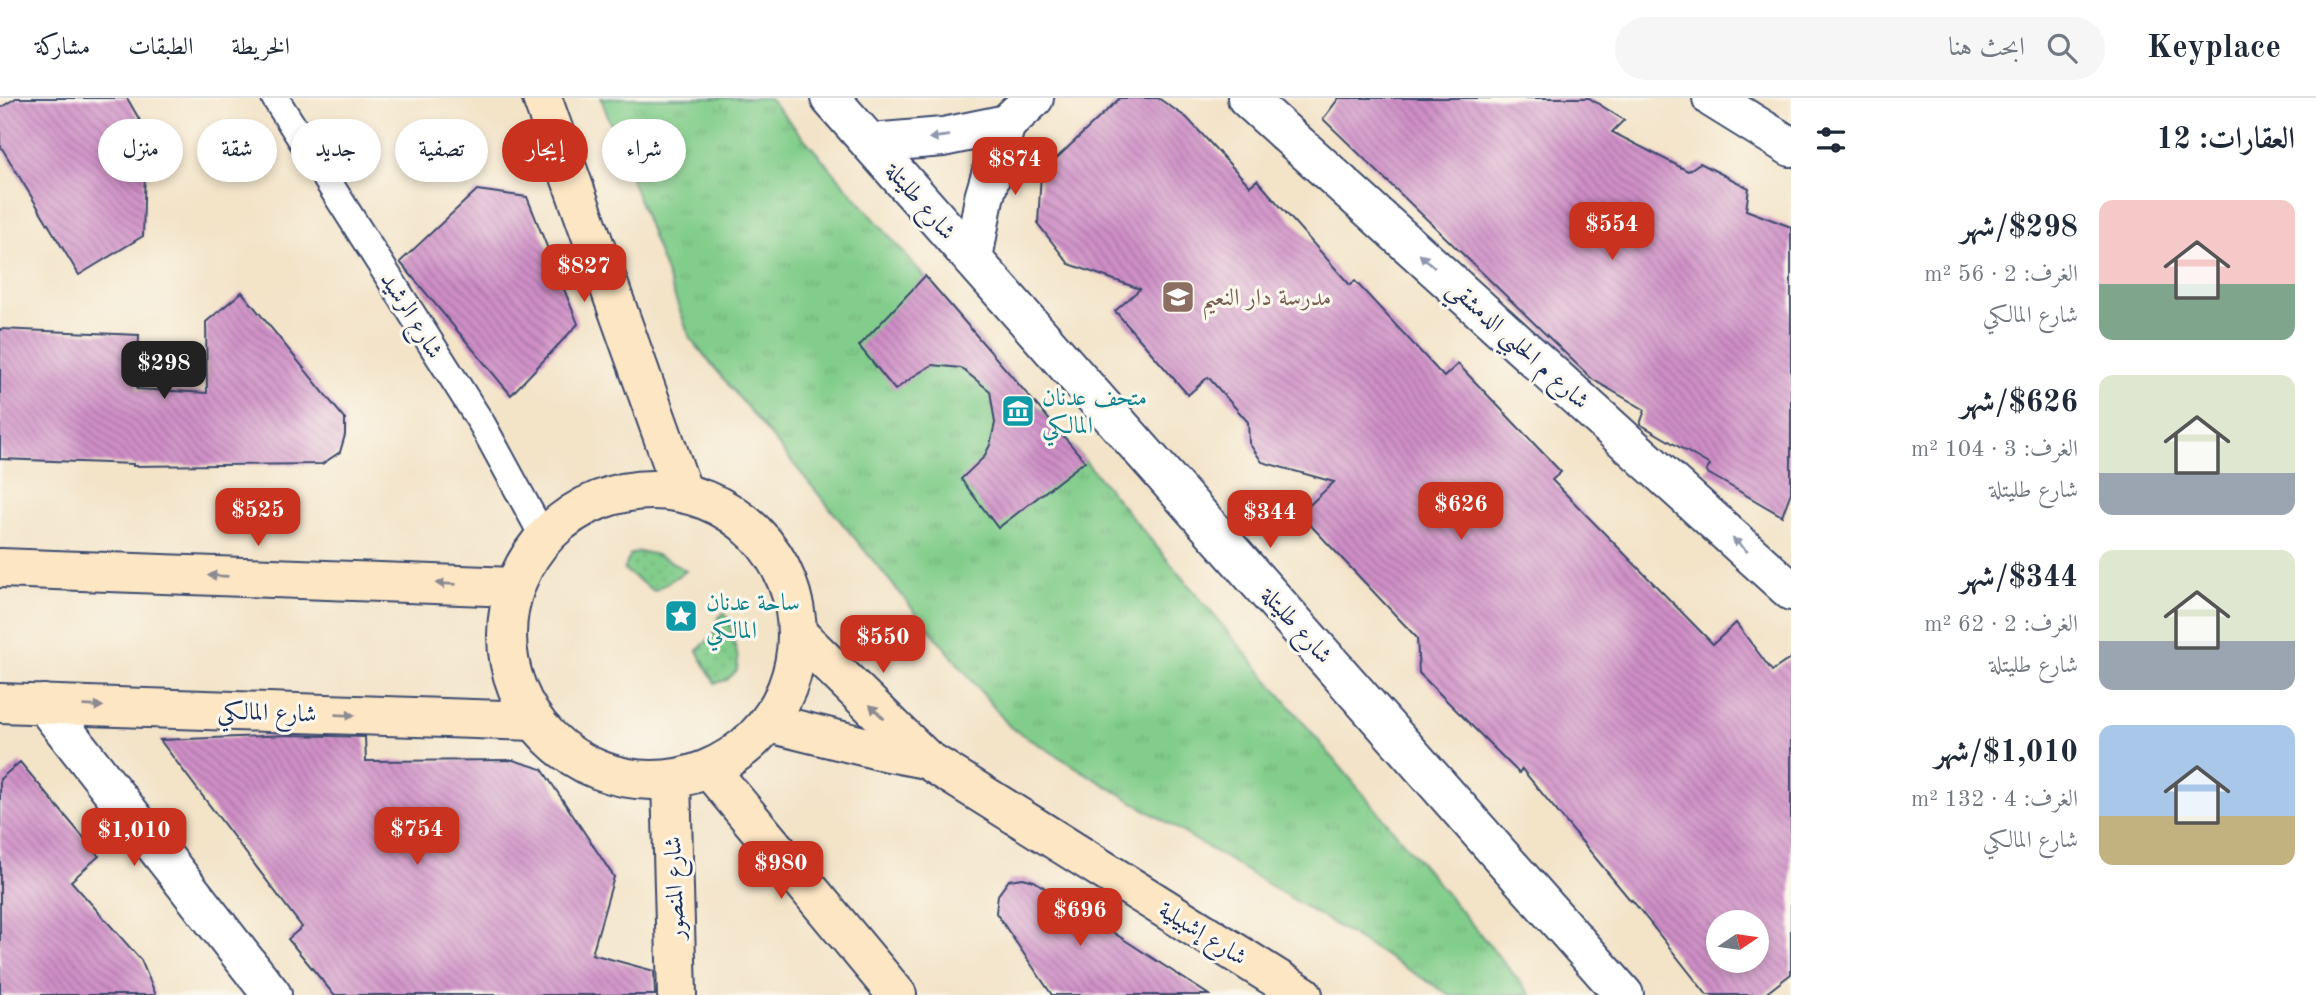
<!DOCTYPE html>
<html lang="ar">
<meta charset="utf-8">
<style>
:root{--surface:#fff;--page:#f6f6f7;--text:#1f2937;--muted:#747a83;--line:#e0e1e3;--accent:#c8321e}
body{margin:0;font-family:"Old Standard TT",Amiri,serif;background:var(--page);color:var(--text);direction:rtl;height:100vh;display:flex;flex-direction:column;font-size:26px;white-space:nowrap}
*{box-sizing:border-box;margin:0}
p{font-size:23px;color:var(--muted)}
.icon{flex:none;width:38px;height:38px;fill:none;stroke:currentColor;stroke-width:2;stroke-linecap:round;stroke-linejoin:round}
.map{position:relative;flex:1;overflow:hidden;direction:ltr}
.details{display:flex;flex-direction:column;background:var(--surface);width:525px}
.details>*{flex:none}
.hud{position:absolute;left:21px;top:21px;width:665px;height:63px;direction:rtl;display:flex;gap:14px}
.needle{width:46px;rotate:77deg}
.controls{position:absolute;left:1706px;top:812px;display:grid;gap:14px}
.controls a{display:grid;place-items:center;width:63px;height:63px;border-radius:50%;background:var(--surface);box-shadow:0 4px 10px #0003;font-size:35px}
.price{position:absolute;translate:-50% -60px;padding:0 16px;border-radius:14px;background:var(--accent);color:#fff;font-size:23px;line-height:46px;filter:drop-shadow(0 2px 4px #0008)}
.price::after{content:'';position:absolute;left:50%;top:42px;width:21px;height:16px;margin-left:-10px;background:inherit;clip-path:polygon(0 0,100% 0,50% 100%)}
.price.selected{background:#222;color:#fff}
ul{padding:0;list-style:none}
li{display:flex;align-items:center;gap:21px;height:175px;padding:0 21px}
li span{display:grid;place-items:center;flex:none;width:196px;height:140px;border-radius:14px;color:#555}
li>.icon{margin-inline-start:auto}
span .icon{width:84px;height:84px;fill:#fffc;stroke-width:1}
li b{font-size:30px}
h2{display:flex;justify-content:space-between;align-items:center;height:84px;padding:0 21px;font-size:30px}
.chip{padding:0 24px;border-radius:32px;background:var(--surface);box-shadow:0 4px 10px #0003;font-size:24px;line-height:63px}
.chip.selected{background:var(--accent);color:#fff}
header{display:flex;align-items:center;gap:42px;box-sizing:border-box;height:98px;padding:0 35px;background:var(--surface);border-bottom:2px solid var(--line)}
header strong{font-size:33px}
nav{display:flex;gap:38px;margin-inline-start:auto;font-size:24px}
.search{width:490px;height:63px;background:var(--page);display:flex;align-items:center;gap:18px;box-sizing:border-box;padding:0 24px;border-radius:38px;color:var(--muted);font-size:26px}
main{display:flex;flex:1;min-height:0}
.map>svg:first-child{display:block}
.grass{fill:url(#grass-dots);stroke:#4e7e74;stroke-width:2}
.park{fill:url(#park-tufts);stroke:#4e7e74;stroke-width:2}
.building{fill:url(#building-back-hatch);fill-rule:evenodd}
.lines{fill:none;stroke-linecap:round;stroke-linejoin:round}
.lane-casing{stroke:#3b4a6e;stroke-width:30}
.street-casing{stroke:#3b4a6e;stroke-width:42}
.secondary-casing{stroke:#3b4a6e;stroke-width:42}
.lane{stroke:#fff;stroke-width:26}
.street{stroke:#fff;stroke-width:38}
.secondary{stroke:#fce6c4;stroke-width:38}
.oneway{fill:#8d97ae}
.oneway2{fill:#8c8a91}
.labels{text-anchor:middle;stroke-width:6;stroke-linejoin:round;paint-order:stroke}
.street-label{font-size:24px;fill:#1b2f5e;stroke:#fbf7ec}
.education-label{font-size:24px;fill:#785e54;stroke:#fbf7ec;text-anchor:start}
.culture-label{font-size:24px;fill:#0d838f;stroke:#fbf7ec;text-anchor:start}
</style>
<header>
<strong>Keyplace</strong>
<div class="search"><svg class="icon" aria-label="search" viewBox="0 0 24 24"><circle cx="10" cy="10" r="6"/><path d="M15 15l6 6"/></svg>ابحث هنا</div>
<nav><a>الخريطة</a><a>الطبقات</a><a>مشاركة</a></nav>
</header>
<main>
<section class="details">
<h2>العقارات: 12<svg class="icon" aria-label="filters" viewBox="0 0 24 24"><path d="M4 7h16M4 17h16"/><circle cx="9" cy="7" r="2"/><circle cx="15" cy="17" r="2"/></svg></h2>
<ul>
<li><span style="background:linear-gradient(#f6c9c9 60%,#7fa58c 0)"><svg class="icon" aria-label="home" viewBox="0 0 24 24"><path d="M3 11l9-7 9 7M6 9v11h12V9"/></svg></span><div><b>$298/شهر</b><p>الغرف: 2 · 56 m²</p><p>شارع المالكي</p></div></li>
<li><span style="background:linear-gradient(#dfe7d0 70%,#9aa5b1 0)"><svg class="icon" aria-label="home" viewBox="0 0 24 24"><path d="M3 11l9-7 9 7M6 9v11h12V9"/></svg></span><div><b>$626/شهر</b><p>الغرف: 3 · 104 m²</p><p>شارع طليتلة</p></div></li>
<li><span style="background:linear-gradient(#dfe7d0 65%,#9aa5b1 0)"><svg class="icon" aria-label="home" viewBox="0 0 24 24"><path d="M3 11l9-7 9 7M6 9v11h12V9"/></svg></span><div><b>$344/شهر</b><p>الغرف: 2 · 62 m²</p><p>شارع طليتلة</p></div></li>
<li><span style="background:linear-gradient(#a9c7e8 65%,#c2b280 0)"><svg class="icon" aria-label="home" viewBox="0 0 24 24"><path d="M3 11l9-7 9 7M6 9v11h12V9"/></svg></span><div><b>$1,010/شهر</b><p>الغرف: 4 · 132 m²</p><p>شارع المالكي</p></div></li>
</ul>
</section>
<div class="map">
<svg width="1791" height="897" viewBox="0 0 1791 897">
<defs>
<pattern id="grass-dots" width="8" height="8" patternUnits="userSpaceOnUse" patternTransform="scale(1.75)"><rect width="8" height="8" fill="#82cd8b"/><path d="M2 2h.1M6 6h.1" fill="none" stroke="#70b07a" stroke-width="1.8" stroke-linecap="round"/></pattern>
<pattern id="park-tufts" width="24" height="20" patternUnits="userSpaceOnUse" patternTransform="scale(1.75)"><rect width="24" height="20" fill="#82cd8b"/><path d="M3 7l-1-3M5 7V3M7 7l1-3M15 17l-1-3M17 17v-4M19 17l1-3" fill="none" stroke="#70b07a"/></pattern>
<pattern id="building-back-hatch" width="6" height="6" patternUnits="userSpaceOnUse" patternTransform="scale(1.75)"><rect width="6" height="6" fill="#cf8ec6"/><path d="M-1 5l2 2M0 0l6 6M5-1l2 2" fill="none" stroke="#a774a4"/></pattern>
</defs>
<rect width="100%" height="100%" fill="#fbf7ec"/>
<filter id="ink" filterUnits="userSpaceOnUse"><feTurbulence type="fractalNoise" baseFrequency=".0143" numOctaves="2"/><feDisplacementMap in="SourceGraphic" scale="14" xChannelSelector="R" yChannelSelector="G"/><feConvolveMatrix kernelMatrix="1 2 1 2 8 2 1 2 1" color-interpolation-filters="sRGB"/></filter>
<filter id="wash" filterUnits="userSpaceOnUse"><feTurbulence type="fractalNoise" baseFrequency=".00686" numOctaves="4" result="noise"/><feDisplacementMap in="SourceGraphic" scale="28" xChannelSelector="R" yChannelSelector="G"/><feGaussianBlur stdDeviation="1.57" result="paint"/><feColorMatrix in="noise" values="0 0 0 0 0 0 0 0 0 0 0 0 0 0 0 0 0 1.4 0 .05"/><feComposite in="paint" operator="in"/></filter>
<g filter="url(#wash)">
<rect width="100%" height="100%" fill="#f3e3c7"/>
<g class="grass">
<path d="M638 454C657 454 671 463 686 473L654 493 624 472 630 457Z"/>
<polygon points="724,515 728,520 738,560 737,572 727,582 715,585 697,553 713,537 718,520"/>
</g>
<polygon class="park" points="601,0 769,0 1085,363 1531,897 1450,897 1010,629 690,240"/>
<g id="blocks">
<g class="building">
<polygon points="16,0 127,0 146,33 143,138 79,177 0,47 0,10"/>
<path d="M1120 0H1158L1187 20 1250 88 1257 82 1350 187 1355 183 1444 279 1458 266 1561 374 1552 382 1713 546 1736 525 1772 573 1791 560V876L1764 897H1707L1632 802 1631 803 1522 671 1519 675 1419 575 1417 540 1300 416 1334 384 1262 364 1249 345 1248 324 1208 279 1188 297 1115 213 1140 191 1069 166 1038 126 1041 75ZM1718 824H1757V863H1718Z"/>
<polygon points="1339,0 1589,0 1624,22 1612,34 1688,73 1700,65 1749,90 1746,112 1791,129 1791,394 1782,418 1706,374 1710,367 1640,326 1645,312 1592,281 1323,21"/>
<polygon points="477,92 527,99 578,226 511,297 400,164"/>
<polygon points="925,178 1085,363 998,430 961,381 984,359 990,347 995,325 990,293 961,270 932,267 914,278 895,292 859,248"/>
<polygon points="242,194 345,321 345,337 340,354 322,366 133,368 133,366 0,361 0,231 139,237 137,291 207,295 206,224"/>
<polygon points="289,637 365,639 366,663 513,662 542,671 614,779 592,856 654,873 655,897 334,897 288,841 302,829 160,642"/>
<polygon points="20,664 99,758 71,783 141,862 156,897 0,897 0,681"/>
<polygon points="1023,780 1034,783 1209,897 1052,897 996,815 998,797 1009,782"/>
</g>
</g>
</g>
<g filter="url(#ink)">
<use href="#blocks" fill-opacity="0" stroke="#3b4a6e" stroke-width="2"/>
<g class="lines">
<defs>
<polyline id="lane" points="275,0 482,326 543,438"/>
<g id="street">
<polyline points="830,0 1624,897"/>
<polyline points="1247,0 1791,493"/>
<polyline points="1712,0 1791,49"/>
<polyline points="871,45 943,39 1006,26 1034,0"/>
<polyline points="973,161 984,100 1006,26"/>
<polyline points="44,606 272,897"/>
</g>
<g id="secondary">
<polyline points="542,0 682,392"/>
<circle cx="652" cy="537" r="145"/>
<polyline points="0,470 514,489"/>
<polyline points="798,536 926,661 1303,897"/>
<polyline points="0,605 534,623"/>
<polyline points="769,625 879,652 926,661"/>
<polyline points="710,672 897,897"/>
<polyline points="671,683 677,897"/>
</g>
</defs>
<use href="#lane" class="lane-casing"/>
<use href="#street" class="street-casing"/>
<use href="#secondary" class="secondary-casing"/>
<use href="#lane" class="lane"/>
<use href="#street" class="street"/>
<use href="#secondary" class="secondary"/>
</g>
<defs><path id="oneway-solid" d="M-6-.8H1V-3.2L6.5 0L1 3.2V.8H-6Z" transform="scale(1.75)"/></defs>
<g class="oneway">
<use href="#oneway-solid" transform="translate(939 39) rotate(173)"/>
<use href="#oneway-solid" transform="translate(1427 163) rotate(-138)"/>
<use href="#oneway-solid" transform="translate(1740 447) rotate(-138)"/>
</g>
<g class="oneway2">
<use href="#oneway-solid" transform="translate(218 478) rotate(-178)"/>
<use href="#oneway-solid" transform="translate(446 486) rotate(-178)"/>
<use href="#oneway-solid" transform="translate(93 608) rotate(2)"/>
<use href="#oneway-solid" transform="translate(877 614) rotate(-136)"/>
<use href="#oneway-solid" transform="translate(345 617) rotate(2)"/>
</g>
</g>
<defs>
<symbol id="school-square" viewBox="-11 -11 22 22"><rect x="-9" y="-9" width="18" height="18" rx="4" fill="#8d6e63" stroke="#fbf7ec"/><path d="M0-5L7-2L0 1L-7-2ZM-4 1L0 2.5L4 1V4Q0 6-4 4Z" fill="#fff"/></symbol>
<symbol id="museum-square" viewBox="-11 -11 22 22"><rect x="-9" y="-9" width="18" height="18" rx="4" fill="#0f9aa8" stroke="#fbf7ec"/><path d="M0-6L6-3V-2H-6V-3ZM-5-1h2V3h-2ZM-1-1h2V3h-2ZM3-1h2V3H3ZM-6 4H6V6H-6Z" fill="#fff"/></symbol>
<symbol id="sight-square" viewBox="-11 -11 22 22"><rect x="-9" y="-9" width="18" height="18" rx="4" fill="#0f9aa8" stroke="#fbf7ec"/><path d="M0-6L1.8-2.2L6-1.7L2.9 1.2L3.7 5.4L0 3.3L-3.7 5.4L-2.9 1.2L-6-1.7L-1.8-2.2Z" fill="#fff"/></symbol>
</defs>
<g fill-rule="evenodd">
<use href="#school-square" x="1159" y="180" width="38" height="38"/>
<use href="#museum-square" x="999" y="294" width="38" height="38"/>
<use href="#sight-square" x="662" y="499" width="38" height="38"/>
</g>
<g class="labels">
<g class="street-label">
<text transform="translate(921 103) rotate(49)" y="8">شارع طليتلة</text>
<text transform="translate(412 217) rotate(58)" y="8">شارع الرشيد</text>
<text transform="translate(1519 246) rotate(42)" y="8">شارع م الحلبي الدمشقي</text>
<text transform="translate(1297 527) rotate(48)" y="8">شارع طليتلة</text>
<text transform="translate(267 614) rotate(2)" y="8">شارع المالكي</text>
<text transform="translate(674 790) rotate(-92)" y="8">شارع المنصور</text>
<text transform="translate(1203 835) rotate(32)" y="8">شارع إشبيلية</text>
</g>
<g class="education-label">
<text x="1202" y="207">مدرسة دار النعيم</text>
</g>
<g class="culture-label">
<text x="1042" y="307">متحف عدنان<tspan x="1042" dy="28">المالكي</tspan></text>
<text x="706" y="512">ساحة عدنان<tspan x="706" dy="28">المالكي</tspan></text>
</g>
</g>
</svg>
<div class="controls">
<a><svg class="needle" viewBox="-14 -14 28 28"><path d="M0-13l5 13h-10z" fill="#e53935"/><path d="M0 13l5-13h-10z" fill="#747a83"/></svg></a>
</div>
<b class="price" style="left:1015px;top:99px">$874</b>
<b class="price" style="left:1612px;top:164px">$554</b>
<b class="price" style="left:584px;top:206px">$827</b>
<b class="price selected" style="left:164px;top:303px">$298</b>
<b class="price" style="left:1461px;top:444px">$626</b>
<b class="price" style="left:258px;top:450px">$525</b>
<b class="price" style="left:1270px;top:452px">$344</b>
<b class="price" style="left:883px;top:577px">$550</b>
<b class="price" style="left:417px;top:769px">$754</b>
<b class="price" style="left:134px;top:770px">$1,010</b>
<b class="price" style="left:781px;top:803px">$980</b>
<b class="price" style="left:1080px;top:850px">$696</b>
<div class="hud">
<a class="chip">شراء</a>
<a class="chip selected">إيجار</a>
<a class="chip">تصفية</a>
<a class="chip">جديد</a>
<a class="chip">شقة</a>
<a class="chip">منزل</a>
</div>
</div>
</main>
